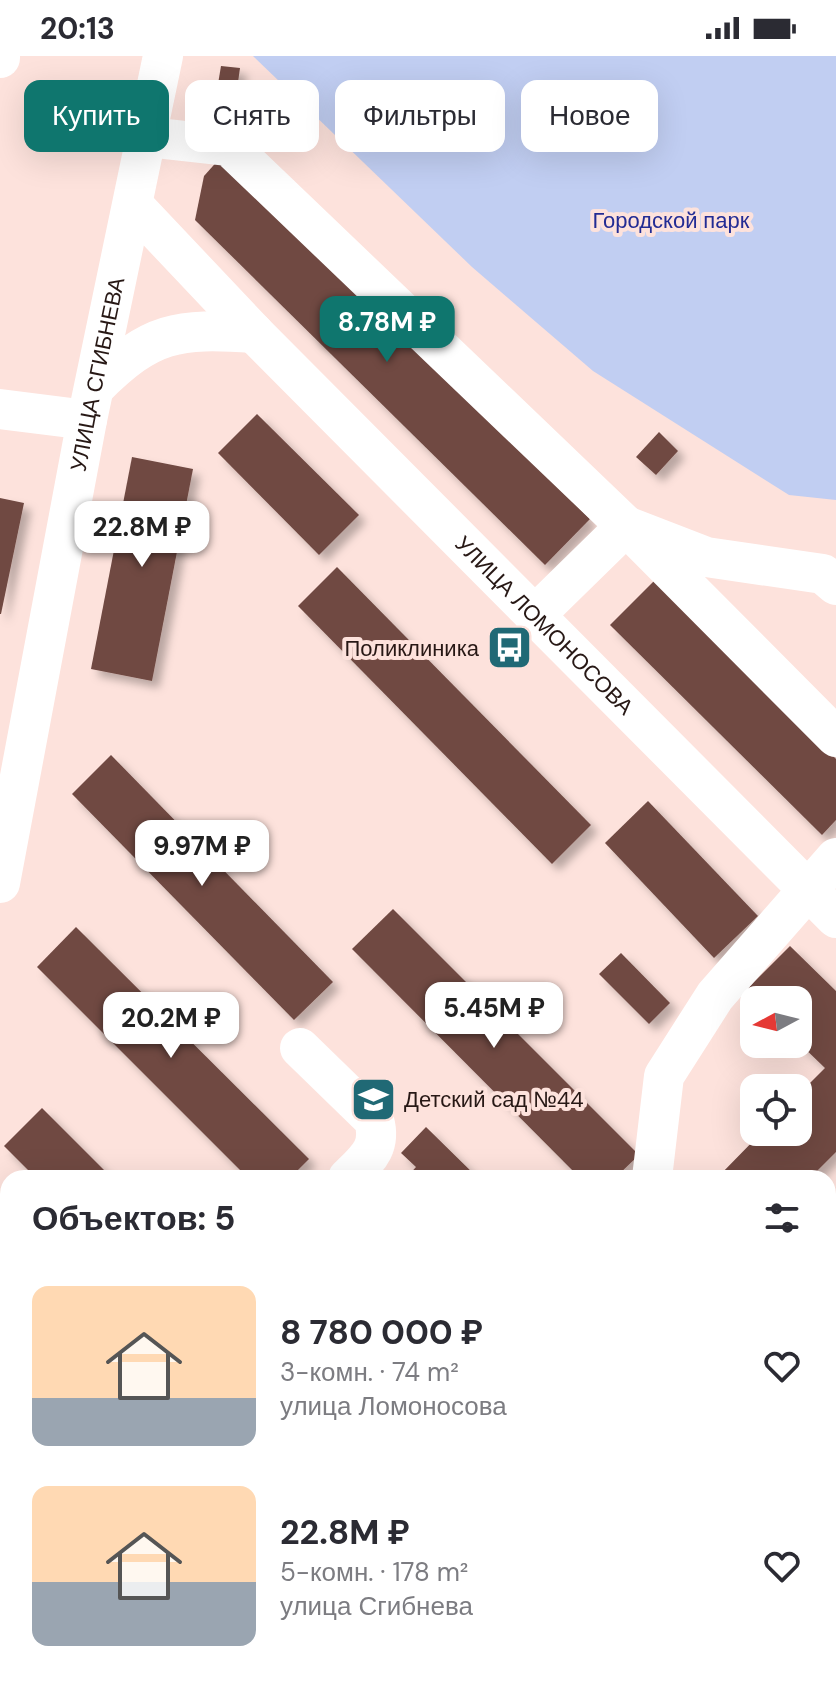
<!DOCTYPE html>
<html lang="ru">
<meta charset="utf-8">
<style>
:root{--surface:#fff;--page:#f2f2f3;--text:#2b2b33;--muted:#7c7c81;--accent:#0f766e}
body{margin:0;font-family:"DM Sans",sans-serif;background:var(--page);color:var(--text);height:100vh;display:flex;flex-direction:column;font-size:30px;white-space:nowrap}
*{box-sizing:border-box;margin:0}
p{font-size:26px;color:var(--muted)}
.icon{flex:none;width:44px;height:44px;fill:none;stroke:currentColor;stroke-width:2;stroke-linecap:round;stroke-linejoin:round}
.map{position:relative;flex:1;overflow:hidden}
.side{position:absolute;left:0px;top:1114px;width:836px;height:514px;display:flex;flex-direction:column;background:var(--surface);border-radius:24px 24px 0 0;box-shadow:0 8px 32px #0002}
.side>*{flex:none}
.hud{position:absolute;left:24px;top:24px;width:788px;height:72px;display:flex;gap:16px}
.needle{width:52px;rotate:263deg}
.fabs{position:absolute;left:740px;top:930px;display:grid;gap:16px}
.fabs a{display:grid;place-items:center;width:72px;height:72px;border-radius:16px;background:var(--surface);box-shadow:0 8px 32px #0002;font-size:40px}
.price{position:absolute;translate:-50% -68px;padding:0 18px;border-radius:16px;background:#fff;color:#222;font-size:26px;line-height:52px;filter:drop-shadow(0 2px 4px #0008)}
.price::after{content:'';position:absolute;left:50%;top:48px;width:24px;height:18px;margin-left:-12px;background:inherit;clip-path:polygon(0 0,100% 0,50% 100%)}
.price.active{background:var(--accent);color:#fff}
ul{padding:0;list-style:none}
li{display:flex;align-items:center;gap:24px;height:200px;padding:0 32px}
li span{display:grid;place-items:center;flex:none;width:224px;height:160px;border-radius:16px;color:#555}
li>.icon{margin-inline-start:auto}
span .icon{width:96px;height:96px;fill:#fffc;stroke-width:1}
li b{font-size:34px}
h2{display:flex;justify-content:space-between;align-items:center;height:96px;padding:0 32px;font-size:34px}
.pill{padding:0 28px;border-radius:16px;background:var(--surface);box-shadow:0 8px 32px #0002;font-size:28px;line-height:72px}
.pill.active{background:var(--accent);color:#fff}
.status{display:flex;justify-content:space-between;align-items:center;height:56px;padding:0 40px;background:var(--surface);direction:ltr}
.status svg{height:22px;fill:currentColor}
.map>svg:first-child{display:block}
.green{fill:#c1cef2}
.building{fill:#6f4942;filter:url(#shadow)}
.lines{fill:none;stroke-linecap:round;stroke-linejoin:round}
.minor{stroke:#fff;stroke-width:40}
.labels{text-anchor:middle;stroke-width:8;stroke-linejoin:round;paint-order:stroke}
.park-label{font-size:22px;fill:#232c94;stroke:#fde2dc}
.street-label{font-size:22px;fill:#271815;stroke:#fde2dc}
.poi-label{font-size:22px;fill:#271815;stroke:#fde2dc;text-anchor:end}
</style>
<div class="status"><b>20:13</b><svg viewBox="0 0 49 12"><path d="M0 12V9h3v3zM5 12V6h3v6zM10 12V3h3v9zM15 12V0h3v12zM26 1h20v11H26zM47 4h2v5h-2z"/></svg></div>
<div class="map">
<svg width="836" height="1627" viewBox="0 0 836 1627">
<defs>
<filter id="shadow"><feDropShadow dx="7" dy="7" stdDeviation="4" flood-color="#0004"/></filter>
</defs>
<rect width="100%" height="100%" fill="#fde2dc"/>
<polygon class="green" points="253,0 836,0 836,444 789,439 593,315 472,211"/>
<g class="building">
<polygon points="221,10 240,12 234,55 214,52"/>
<polygon points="221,101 590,463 545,509 195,164 204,120"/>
<polygon points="257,358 359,459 319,499 218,397"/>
<polygon points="659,376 678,395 656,419 636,401"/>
<polygon points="132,401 193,413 152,625 91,613"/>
<polygon points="0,442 24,447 1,558 0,558"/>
<polygon points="337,511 591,769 552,808 298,550"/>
<polygon points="655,524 836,703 836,764 822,779 610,569"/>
<polygon points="111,699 333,926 294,964 72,738"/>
<polygon points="648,745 758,860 714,902 605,787"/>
<polygon points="393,853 639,1099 615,1122 580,1122 352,893"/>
<polygon points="76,871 309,1103 290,1122 248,1122 37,911"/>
<polygon points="790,890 836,935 836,1096 810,1122 717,1122 762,1076 798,1076 798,1039 825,1012 798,986 798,944 756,944 746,934"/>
<polygon points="621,897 670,947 649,968 599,918"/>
<polygon points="42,1052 112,1122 36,1122 4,1090"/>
<polygon points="426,1071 478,1122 406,1122 416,1111 401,1097"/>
<polygon points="5,1221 8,1224 8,1303 0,1294 0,1226"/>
<polygon points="836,1288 836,1376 828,1384 828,1296"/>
<polygon points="0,1421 8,1429 8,1515 0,1507"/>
<polygon points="114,1620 211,1620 215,1624 218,1620 307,1620 300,1627 121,1627"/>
<polygon points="503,1620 594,1620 587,1627 496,1627"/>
</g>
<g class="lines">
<g class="minor">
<polyline points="0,2 0,0"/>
<polyline points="148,81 229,90 626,470 836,681"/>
<path id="s1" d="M133 149 254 277 836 862"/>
<path d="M95 331C151 275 177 272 254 277"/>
<polyline points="0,353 87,364"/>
<polyline points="534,560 626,470 706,501 823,518 836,529"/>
<path id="s2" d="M0 827 87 364 163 0"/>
<path d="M300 992 374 1064C382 1092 367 1103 348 1122"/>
<polyline points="652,1122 664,1020 715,940 836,802"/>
<polyline points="828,1200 836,1192"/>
<polyline points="828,1399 836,1391"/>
<polyline points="393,1627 400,1620"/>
<polyline points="612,1627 619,1620"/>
</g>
</g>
<defs>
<symbol id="bus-square" viewBox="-11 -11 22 22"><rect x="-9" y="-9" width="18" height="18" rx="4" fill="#206975" stroke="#fde2dc"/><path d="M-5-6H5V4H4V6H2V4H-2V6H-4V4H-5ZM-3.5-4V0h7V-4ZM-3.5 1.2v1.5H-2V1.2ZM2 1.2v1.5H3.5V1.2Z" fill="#fff"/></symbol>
<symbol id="school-square" viewBox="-11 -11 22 22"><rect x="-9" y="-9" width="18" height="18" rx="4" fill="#206975" stroke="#fde2dc"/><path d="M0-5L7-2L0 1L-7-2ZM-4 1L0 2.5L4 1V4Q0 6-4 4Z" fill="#fff"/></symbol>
</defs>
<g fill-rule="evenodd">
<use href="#bus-square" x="484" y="566" width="51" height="51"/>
<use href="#school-square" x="348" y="1018" width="51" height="51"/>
</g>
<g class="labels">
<g class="park-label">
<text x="671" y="172">Городской парк</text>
</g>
<g class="street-label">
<text dy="8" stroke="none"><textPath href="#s2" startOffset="518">УЛИЦА СГИБНЕВА</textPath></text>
<text dy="8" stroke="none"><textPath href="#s1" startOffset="588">УЛИЦА ЛОМОНОСОВА</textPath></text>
</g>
<g class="poi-label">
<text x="479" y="600">Поликлиника</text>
<text x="404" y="1051" text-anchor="start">Детский сад №44</text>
</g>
</g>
</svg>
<div class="fabs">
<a><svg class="needle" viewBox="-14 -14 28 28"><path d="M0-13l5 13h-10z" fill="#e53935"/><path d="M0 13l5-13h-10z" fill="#7c7c81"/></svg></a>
<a><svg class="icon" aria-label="locate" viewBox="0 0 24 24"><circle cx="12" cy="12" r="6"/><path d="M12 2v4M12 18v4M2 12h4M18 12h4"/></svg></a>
</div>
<b class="price active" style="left:387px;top:308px">8.78M ₽</b>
<b class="price" style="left:142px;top:513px">22.8M ₽</b>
<b class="price" style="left:202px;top:832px">9.97M ₽</b>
<b class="price" style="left:494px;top:994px">5.45M ₽</b>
<b class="price" style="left:171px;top:1004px">20.2M ₽</b>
<div class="hud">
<a class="pill active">Купить</a>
<a class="pill">Снять</a>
<a class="pill">Фильтры</a>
<a class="pill">Новое</a>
</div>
<section class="side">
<h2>Объектов: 5<svg class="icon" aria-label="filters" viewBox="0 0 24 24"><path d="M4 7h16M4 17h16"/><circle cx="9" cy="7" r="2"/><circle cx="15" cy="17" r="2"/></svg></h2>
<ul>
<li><span style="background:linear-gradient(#ffd9b3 70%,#9aa5b1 0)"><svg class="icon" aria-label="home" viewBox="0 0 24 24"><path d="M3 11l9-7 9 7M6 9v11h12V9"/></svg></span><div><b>8 780 000 ₽</b><p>3-комн. · 74 m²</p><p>улица Ломоносова</p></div><svg class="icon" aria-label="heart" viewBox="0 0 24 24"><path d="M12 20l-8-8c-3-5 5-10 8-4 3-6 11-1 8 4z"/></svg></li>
<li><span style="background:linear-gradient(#ffd9b3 60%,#9aa5b1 0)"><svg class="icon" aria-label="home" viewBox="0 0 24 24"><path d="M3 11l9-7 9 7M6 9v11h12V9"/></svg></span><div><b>22.8M ₽</b><p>5-комн. · 178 m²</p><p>улица Сгибнева</p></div><svg class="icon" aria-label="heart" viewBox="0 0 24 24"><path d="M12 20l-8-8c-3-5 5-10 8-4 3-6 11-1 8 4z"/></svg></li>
</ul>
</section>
</div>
